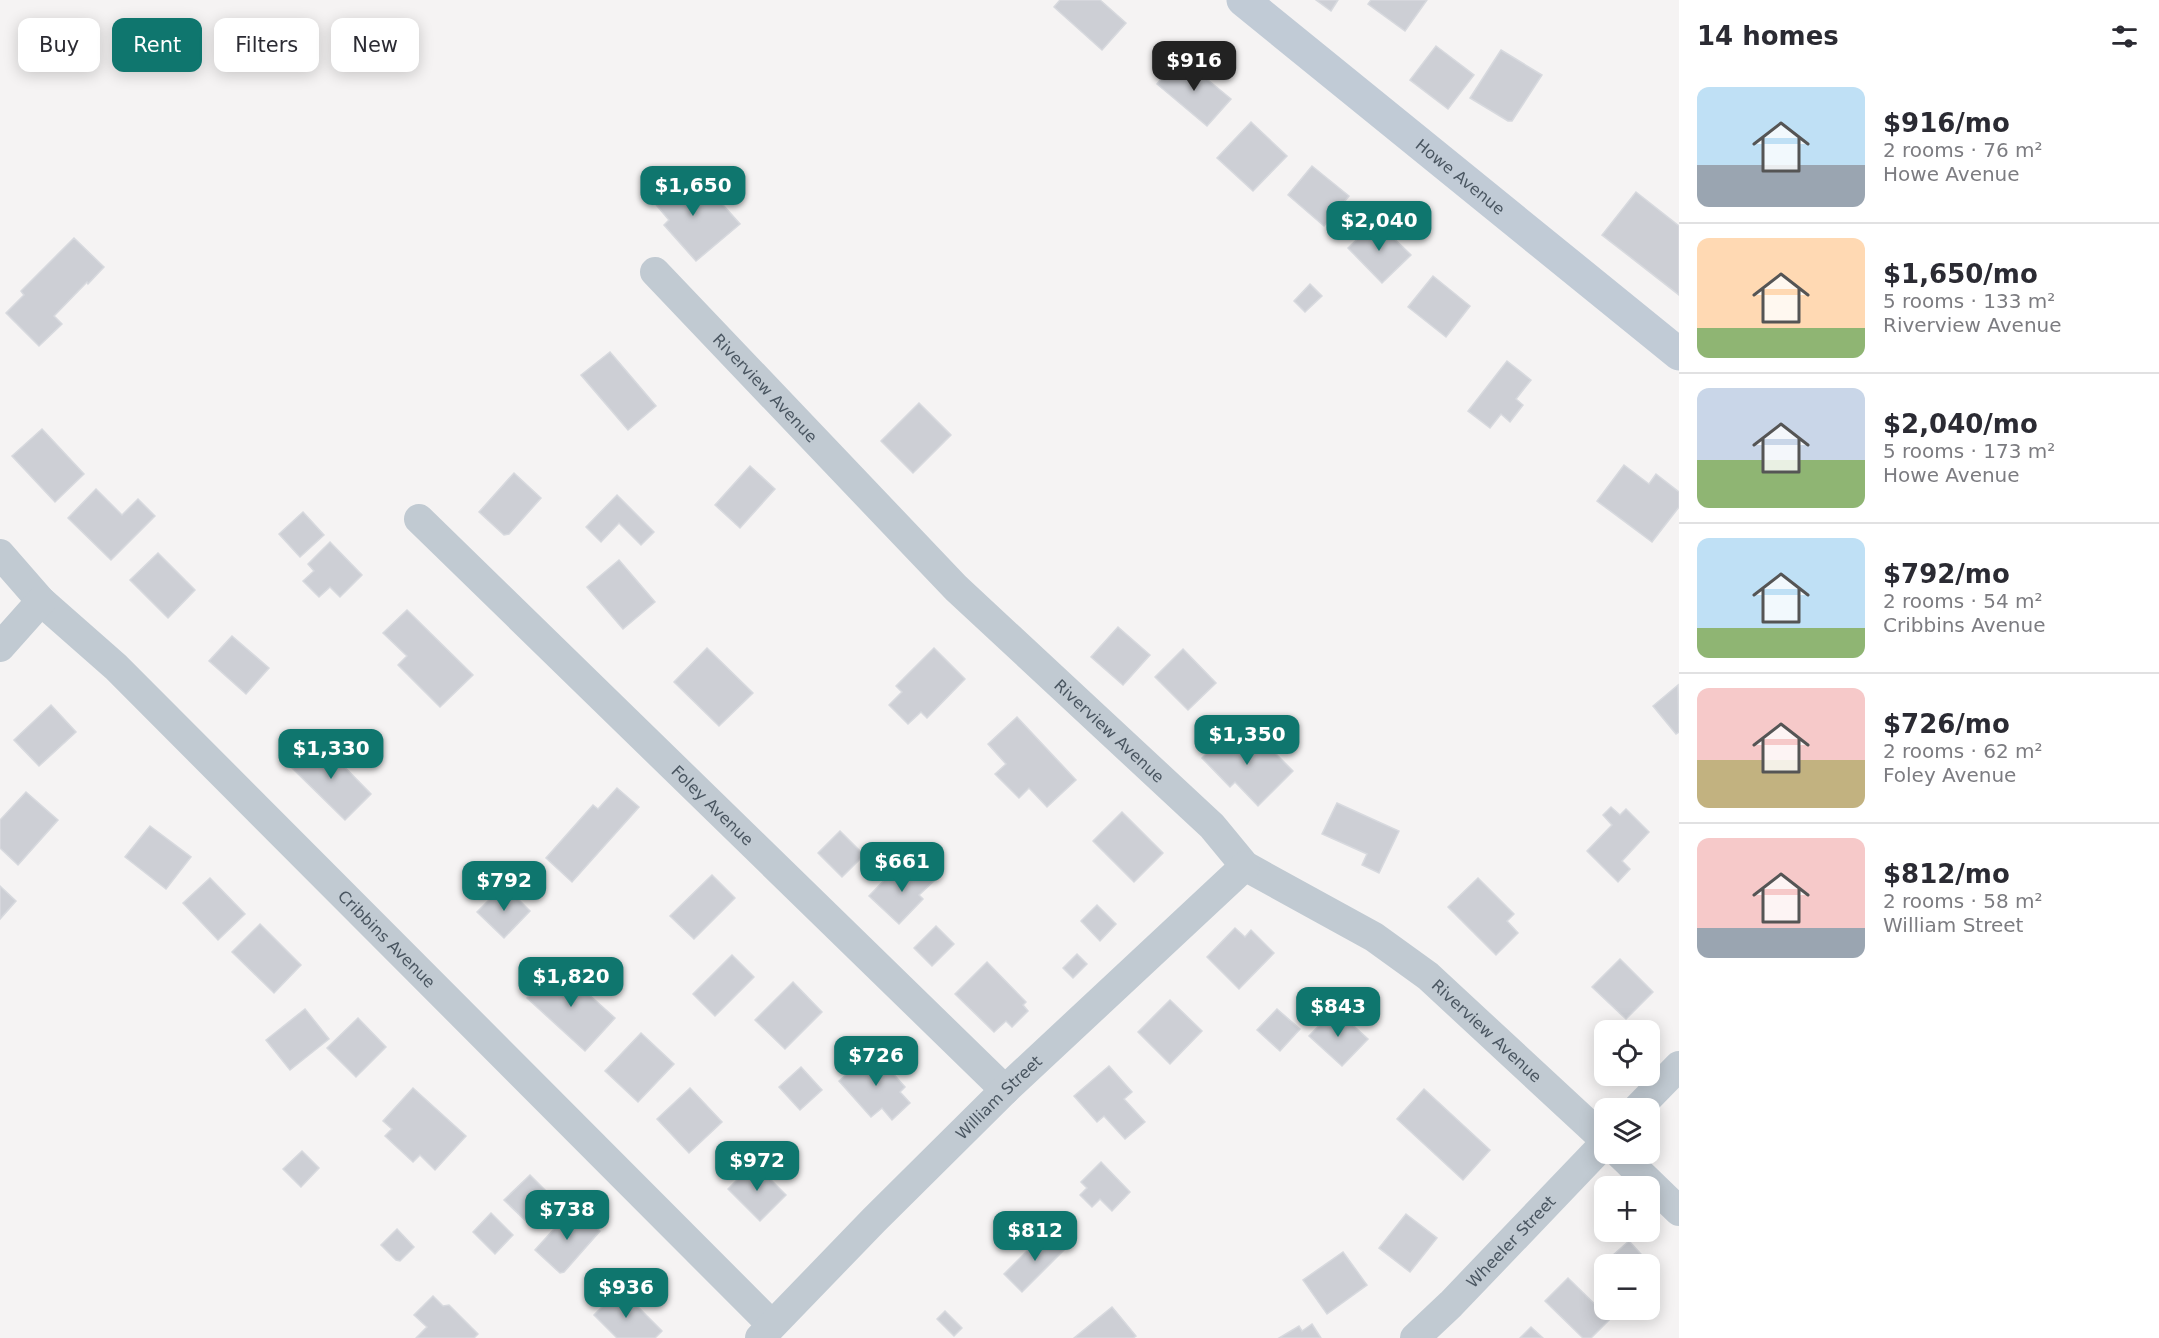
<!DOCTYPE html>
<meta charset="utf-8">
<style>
:root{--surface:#fff;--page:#f7f7f7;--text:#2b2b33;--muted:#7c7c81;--line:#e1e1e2;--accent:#0f766e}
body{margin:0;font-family:"DejaVu Sans",sans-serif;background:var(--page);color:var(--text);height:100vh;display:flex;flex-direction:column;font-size:22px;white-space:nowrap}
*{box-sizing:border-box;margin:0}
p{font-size:20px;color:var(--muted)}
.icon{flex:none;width:33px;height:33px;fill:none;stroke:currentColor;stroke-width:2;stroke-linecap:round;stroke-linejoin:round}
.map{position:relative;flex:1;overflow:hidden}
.details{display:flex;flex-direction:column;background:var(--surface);width:480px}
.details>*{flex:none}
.top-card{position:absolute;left:18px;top:18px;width:570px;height:54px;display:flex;gap:12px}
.fabs{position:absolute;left:1594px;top:1020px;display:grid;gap:12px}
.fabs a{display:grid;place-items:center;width:66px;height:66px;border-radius:12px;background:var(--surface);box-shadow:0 3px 15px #0003;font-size:30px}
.price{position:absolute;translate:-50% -51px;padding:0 14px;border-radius:12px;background:var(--accent);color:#fff;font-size:20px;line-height:39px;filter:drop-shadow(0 2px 3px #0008)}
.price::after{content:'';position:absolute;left:50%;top:36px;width:18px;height:14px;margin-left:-9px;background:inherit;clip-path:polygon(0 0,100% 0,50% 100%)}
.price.current{background:#222;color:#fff}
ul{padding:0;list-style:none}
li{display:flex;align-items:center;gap:18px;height:150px;padding:0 18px}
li+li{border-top:2px solid var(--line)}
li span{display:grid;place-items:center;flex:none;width:168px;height:120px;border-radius:12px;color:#555}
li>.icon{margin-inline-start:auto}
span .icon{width:72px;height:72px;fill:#fffc;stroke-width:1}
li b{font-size:26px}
h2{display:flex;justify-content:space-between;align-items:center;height:72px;padding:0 18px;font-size:26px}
.chip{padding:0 21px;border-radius:12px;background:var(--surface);box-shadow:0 3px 15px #0003;font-size:21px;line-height:54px}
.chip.current{background:var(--accent);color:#fff}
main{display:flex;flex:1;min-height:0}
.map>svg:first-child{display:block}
.building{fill:#cdcfd5;stroke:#d7d9de;stroke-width:1.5}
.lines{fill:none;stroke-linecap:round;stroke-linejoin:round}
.street{stroke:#c1cad2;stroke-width:30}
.secondary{stroke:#c1cbd6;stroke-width:33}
.labels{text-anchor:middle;stroke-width:5;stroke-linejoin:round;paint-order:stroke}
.street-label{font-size:16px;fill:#4a5661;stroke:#fff}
</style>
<main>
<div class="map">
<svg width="1679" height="1338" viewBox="0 0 1679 1338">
<rect width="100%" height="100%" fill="#f5f3f3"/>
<g class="building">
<polygon points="1060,0 1100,0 1126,23 1102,50 1054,7"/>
<polygon points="1316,0 1338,0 1331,11"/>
<polygon points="1371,0 1427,0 1405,31 1368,4"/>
<polygon points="1436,46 1474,75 1448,109 1410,80"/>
<polygon points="1501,50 1542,75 1512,121 1508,121 1470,98"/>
<polygon points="1180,57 1231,99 1207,126 1157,84"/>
<polygon points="1251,122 1287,156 1253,191 1217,158"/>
<polygon points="1312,166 1349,196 1324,226 1288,195"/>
<polygon points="669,175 691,201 707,187 740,224 696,261 664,225 669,220 647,194"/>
<polygon points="1636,192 1679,226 1679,295 1602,235"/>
<polygon points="1376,221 1411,255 1382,283 1348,248"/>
<polygon points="74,238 104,267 88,284 87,282 54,316 62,324 39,346 6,313 24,295 21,291"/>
<polygon points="1433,276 1470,306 1446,337 1408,307"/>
<polygon points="1310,284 1322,296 1305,312 1294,301"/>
<polygon points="610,352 656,406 628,430 581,375"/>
<polygon points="1507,361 1531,380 1516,399 1523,405 1510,422 1501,414 1490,428 1468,411"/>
<polygon points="919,403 951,435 913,473 881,441"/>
<polygon points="42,429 84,474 55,502 12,456"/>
<polygon points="1624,465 1649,484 1656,474 1679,492 1679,507 1652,542 1597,501"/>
<polygon points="750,466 775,489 740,528 715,505"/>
<polygon points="514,473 541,498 509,534 504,535 479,512"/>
<polygon points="96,489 122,515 138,499 155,516 111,560 68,518"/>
<polygon points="617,495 654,532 641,545 619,523 601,542 586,527"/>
<polygon points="303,512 324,535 300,557 279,534"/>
<polygon points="330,542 362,575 340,597 330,587 319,597 303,581 314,571 308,564"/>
<polygon points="158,553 195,590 168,618 130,580"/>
<polygon points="619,560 655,602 623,629 587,587"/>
<polygon points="407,610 473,675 440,707 398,665 407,656 383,633"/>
<polygon points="1118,627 1150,655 1123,685 1091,657"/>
<polygon points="232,636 269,668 246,694 209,661"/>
<polygon points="707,648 753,693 719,726 674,682"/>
<polygon points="934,648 965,679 927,718 921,712 908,724 889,705 902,692 896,686"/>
<polygon points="1183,649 1216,683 1188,710 1155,677"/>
<polygon points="1678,685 1679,732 1676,734 1653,706"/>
<polygon points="51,705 76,732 39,766 14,740"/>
<polygon points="1017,717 1076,780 1047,807 1029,788 1019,798 995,774 1006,764 988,744"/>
<polygon points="1235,725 1261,752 1268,746 1293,771 1258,806 1235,782 1230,787 1202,758"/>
<polygon points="317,739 371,794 345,820 290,766"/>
<polygon points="617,788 639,807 572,882 546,858 593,805 598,809"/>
<polygon points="26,792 58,820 18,865 0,848 0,820"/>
<polygon points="1337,803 1399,831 1379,873 1362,865 1367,854 1322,834"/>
<polygon points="1611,807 1620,815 1626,809 1649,832 1622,861 1630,869 1618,882 1587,851 1612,825 1603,815"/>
<polygon points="1122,812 1163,853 1134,882 1093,841"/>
<polygon points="150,826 191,857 166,889 125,857"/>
<polygon points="840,831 864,855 842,877 818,853"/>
<polygon points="918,865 935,880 919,895 923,899 899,924 869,896 893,871 903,881"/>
<polygon points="712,875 735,898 694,939 670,916"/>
<polygon points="210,878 245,914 218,940 183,903"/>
<polygon points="1478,878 1514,914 1507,921 1518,933 1496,955 1448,907"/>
<polygon points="504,885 530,911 504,938 477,912"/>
<polygon points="0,886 16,901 0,919"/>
<polygon points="1097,905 1116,924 1100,941 1081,921"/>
<polygon points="260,924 301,965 274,993 232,952"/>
<polygon points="936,926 954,944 932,966 914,948"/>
<polygon points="1235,928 1245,937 1251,930 1274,953 1239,989 1207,957"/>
<polygon points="1077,954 1087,964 1073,978 1063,968"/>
<polygon points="732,955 754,977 715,1016 693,994"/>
<polygon points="1620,959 1653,992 1626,1019 1592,987"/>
<polygon points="987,962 1026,1002 1023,1005 1028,1011 1012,1027 1006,1021 994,1032 955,994"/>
<polygon points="557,966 615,1018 585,1051 527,998"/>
<polygon points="793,982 822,1012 785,1049 755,1020"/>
<polygon points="1170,1000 1202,1031 1170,1064 1138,1032"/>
<polygon points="305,1009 329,1039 290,1070 266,1040"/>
<polygon points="1277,1009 1300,1029 1280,1051 1257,1030"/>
<polygon points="1335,1009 1368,1039 1342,1066 1309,1036"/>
<polygon points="358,1018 386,1047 356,1077 327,1048"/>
<polygon points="641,1033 674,1064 638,1102 605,1071"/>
<polygon points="873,1051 905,1087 900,1092 910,1103 892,1120 882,1108 871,1117 839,1081"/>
<polygon points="1109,1066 1132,1092 1124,1099 1145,1122 1125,1139 1104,1116 1097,1122 1074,1096"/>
<polygon points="801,1067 822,1090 800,1110 779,1087"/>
<polygon points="413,1088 466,1136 435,1170 420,1155 413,1162 385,1136 392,1129 383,1121"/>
<polygon points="690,1088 722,1122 689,1153 657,1119"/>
<polygon points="1424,1089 1490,1150 1463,1180 1397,1119"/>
<polygon points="302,1151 319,1168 301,1187 283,1169"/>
<polygon points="1101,1162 1130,1192 1112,1211 1100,1199 1092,1207 1080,1195 1087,1188 1081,1182"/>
<polygon points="754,1163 786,1195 760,1221 728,1189"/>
<polygon points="530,1175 555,1200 530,1225 504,1200"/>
<polygon points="573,1208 600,1231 564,1272 560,1273 535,1250"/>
<polygon points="491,1213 513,1235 495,1254 473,1232"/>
<polygon points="1406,1214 1437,1238 1410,1272 1379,1248"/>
<polygon points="397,1229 414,1247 400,1261 396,1260 381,1245"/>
<polygon points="1047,1231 1065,1249 1022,1292 1004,1274"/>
<polygon points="1629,1241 1650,1264 1605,1264 1604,1263"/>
<polygon points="1343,1252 1367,1285 1327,1314 1303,1280"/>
<polygon points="1568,1278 1610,1319 1591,1338 1583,1338 1545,1301"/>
<polygon points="620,1289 662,1331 655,1338 617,1338 594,1315"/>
<polygon points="433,1296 443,1306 449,1305 478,1334 474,1338 416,1338 427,1327 414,1315"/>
<polygon points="1112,1307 1136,1336 1133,1338 1074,1338"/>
<polygon points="945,1311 962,1328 954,1336 937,1319"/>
<polygon points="1312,1324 1321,1338 1279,1338 1299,1326 1302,1331"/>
<polygon points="1531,1327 1543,1338 1520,1338"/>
</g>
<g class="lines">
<g class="street">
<path id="s1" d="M655 272 956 588 1212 826 1245 866 1374 937 1428 976 1605 1140"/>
<path id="s2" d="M419 519 1005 1090"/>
<path id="s3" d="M0 554 41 601 116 667 772 1325"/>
<polyline points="0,647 41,601"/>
<polyline points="1638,1108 1679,1066"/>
<polyline points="1620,1154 1679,1211"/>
<path id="s4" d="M760 1338 874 1220 1005 1090 1245 866"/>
<path id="s5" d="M1415 1338 1451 1304 1605 1143"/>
</g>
<path class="secondary" id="s6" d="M1243 0 1679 354"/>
</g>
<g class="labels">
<g class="street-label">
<text dy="6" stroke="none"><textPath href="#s6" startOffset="280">Howe Avenue</textPath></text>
<text dy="6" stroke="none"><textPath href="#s1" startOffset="160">Riverview Avenue</textPath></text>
<text dy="6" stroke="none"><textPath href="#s1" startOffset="646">Riverview Avenue</textPath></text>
<text dy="6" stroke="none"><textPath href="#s2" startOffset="410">Foley Avenue</textPath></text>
<text dy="6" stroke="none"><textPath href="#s3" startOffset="546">Cribbins Avenue</textPath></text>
<text dy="6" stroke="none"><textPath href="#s1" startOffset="1132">Riverview Avenue</textPath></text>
<text dy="6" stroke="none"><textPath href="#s4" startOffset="339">William Street</textPath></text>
<text dy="6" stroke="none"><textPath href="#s5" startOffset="136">Wheeler Street</textPath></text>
</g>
</g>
</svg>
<div class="fabs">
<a><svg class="icon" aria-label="locate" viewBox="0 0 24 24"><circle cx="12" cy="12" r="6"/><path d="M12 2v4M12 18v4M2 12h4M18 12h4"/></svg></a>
<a><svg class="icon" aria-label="layers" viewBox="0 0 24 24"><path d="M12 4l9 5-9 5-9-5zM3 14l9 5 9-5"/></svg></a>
<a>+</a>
<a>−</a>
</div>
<b class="price current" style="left:1194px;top:92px">$916</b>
<b class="price" style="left:693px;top:217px">$1,650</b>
<b class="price" style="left:1379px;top:252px">$2,040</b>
<b class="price" style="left:1247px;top:766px">$1,350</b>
<b class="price" style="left:331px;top:780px">$1,330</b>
<b class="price" style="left:902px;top:893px">$661</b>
<b class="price" style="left:504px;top:912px">$792</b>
<b class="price" style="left:571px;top:1008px">$1,820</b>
<b class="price" style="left:1338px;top:1038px">$843</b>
<b class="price" style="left:876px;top:1087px">$726</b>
<b class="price" style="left:757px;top:1192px">$972</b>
<b class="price" style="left:567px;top:1241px">$738</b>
<b class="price" style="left:1035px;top:1262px">$812</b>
<b class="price" style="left:626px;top:1319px">$936</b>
<div class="top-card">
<a class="chip">Buy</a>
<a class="chip current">Rent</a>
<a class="chip">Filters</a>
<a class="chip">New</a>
</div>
</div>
<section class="details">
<h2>14 homes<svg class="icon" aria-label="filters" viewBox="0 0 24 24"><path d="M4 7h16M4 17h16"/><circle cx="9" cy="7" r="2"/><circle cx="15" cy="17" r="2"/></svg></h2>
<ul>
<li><span style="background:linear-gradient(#bfe0f5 65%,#9aa5b1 0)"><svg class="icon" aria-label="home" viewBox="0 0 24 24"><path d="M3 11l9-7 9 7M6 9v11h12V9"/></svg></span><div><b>$916/mo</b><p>2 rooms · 76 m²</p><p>Howe Avenue</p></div></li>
<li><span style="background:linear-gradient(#ffd9b3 75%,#8fb573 0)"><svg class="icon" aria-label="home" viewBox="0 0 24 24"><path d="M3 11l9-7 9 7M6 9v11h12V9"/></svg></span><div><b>$1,650/mo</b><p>5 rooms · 133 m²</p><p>Riverview Avenue</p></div></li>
<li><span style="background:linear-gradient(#c9d6e8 60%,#8fb573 0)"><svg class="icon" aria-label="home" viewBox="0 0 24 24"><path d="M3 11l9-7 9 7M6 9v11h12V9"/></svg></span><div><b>$2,040/mo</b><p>5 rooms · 173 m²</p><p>Howe Avenue</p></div></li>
<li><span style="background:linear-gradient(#bfe0f5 75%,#8fb573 0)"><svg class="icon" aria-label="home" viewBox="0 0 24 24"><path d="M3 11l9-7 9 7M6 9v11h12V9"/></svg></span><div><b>$792/mo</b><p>2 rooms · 54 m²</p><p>Cribbins Avenue</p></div></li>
<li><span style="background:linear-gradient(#f6c9c9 60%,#c2b280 0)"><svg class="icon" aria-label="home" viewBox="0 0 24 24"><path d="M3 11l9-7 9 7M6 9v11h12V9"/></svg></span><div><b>$726/mo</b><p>2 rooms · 62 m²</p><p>Foley Avenue</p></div></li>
<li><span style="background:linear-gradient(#f6c9c9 75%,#9aa5b1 0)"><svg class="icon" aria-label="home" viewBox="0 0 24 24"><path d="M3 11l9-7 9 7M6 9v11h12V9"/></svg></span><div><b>$812/mo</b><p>2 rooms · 58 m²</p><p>William Street</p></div></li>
</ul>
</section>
</main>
